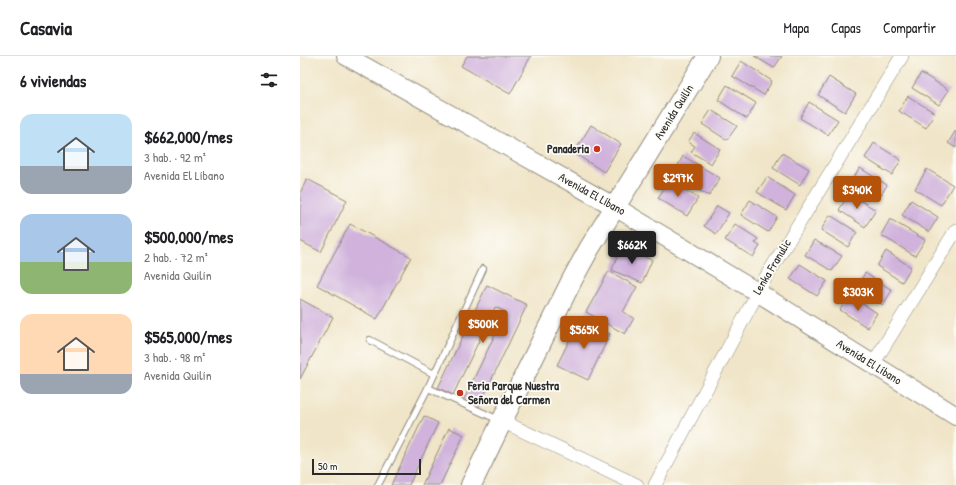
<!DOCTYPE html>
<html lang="es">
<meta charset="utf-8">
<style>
:root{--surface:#fff;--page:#f6f6f6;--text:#202124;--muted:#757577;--line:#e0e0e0;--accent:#b45309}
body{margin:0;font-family:"Patrick Hand",sans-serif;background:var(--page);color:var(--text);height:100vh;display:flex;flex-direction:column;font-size:15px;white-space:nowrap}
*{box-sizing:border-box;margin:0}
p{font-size:13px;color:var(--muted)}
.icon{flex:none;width:22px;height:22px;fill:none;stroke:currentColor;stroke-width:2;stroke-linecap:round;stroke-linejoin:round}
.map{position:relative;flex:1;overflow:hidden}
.sheet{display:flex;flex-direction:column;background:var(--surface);width:300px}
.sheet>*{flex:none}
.scale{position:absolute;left:12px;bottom:10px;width:109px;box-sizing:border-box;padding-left:4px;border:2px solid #2b2b2b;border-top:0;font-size:11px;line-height:14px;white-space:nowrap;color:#2b2b2b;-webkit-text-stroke:3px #fdfcf7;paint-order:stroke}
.price{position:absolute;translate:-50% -34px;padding:0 9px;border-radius:4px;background:var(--accent);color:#fff;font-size:13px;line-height:26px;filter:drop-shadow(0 1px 2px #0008)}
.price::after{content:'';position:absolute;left:50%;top:24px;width:12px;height:9px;margin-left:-6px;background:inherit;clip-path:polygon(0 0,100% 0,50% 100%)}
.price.active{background:#222;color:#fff}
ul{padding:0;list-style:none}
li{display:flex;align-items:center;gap:12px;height:100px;padding:0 20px}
li span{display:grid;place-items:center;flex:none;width:112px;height:80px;border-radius:12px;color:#555}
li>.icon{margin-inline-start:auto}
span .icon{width:48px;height:48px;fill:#fffc;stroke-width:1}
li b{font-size:17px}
h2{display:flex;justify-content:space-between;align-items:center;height:48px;padding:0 20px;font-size:17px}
header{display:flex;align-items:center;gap:24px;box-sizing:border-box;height:56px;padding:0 20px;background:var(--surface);border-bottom:1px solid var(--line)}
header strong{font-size:19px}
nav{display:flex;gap:22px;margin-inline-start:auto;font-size:14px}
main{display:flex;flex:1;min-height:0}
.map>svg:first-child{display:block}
.building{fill:#d0b2dc}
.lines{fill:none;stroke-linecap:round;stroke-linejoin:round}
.service-casing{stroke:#8e887a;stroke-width:8}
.minor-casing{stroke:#8e887a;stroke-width:14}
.secondary-casing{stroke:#8e887a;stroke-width:20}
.primary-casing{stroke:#8e887a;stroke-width:22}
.service{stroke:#fff;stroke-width:6}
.minor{stroke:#fff;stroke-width:13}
.secondary{stroke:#fff;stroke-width:18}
.primary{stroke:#fff;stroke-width:20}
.poi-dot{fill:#c8321e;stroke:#fdfcf7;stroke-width:1.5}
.labels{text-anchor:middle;stroke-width:3.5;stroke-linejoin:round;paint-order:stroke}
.street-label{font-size:12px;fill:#2b2b2b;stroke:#fdfcf7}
.poi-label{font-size:12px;font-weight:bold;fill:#2b2b2b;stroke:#fdfcf7;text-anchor:end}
</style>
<header>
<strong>Casavia</strong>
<nav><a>Mapa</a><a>Capas</a><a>Compartir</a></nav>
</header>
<main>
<section class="sheet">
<h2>6 viviendas<svg class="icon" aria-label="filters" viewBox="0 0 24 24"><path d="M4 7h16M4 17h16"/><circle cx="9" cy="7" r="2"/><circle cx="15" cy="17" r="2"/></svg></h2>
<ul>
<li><span style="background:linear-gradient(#bfe0f5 65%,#9aa5b1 0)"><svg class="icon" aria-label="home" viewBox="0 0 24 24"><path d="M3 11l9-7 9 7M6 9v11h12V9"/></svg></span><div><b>$662,000/mes</b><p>3 hab. · 92 m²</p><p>Avenida El Líbano</p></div></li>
<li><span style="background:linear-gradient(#a9c7e8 60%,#8fb573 0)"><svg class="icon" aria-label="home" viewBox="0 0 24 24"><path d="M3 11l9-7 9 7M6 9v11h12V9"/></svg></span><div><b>$500,000/mes</b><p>2 hab. · 72 m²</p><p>Avenida Quilín</p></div></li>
<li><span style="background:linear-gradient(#ffd9b3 75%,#9aa5b1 0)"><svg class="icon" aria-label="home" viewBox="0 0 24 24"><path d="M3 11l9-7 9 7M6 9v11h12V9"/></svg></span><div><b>$565,000/mes</b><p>3 hab. · 98 m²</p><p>Avenida Quilín</p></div></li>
</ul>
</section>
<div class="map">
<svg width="656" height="429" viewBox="0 0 656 429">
<rect width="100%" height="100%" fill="#fdfcf7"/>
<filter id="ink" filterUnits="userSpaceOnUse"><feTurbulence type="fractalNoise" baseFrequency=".025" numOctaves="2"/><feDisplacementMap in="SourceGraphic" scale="8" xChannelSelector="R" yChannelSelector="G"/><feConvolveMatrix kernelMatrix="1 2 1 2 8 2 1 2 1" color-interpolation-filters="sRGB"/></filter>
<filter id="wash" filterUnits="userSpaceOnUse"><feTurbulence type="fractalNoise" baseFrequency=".012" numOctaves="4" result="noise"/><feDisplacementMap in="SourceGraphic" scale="16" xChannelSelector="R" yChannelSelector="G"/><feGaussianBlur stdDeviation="0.9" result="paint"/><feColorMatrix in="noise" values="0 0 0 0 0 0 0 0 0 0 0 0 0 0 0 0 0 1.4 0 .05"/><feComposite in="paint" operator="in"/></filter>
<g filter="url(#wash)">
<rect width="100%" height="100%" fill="#f0e5c8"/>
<g id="blocks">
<g class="building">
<polygon points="167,0 231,0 210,38 161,10"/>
<polygon points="454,0 482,0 474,12"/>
<polygon points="441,5 472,25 464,39 432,20"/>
<polygon points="621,17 649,34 639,49 612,32"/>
<polygon points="529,21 556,38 545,56 518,39"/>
<polygon points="427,29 456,47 447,63 418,44"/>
<polygon points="608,40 635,57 626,72 599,55"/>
<polygon points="509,46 538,64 528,79 500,62"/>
<polygon points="411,54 437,70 427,84 402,68"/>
<polygon points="291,69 321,88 304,116 274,97"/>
<polygon points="656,74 656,92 648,87"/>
<polygon points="394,77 420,93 411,108 391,96 395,90 388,86"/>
<polygon points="574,87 601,104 592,119 565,102"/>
<polygon points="482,97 509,113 500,129 473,112"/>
<polygon points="383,100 420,122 409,140 373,119"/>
<polygon points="560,112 587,129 578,144 550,127"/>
<polygon points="627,113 653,129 641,149 615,133"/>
<polygon points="467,121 495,139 486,154 457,136"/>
<polygon points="7,123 47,144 21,196 0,185 0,137"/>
<polygon points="369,124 398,142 387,160 358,142"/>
<polygon points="549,138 576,154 565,171 539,154"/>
<polygon points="450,144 477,161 468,176 441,159"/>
<polygon points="611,144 638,161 629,176 602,159"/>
<polygon points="417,150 429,157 416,178 404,170"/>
<polygon points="530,159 557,176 548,191 521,174"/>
<polygon points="590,163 625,184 615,200 581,179"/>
<polygon points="50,168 111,201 77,263 17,229"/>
<polygon points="435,168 458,183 455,187 460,190 453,201 425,184"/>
<polygon points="514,184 542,200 532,215 505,199"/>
<polygon points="321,191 352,204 342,227 312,214"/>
<polygon points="586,195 611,211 602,226 577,210"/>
<polygon points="500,208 527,225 517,240 490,223"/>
<polygon points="309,215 337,231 323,256 334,262 325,278 286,256"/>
<polygon points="565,217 592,234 583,249 556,232"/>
<polygon points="187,229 227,249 178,352 163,345 206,256 195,251 153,339 138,332"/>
<polygon points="549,239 577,257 568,272 540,254"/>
<polygon points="0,243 33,261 0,323"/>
<polygon points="280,263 310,278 288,324 257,309"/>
<polygon points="124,360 138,367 109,429 91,429"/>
<polygon points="149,372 164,379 140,429 122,429"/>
</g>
</g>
</g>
<g filter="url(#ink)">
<use href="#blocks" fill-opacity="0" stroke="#8e887a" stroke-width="1"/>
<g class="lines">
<defs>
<g id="service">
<polyline points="70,284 134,318"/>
<polyline points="128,332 199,364"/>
<polyline points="78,429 128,332 183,213"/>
</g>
<g id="minor">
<polyline points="573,308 656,174"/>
<polyline points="202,365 337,429"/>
<polyline points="355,429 466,221 602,0"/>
</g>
<polyline id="secondary" points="46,0 315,151 457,236 656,360"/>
<polyline id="primary" points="171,429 202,365 272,224 289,193 315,151 408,0"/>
</defs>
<use href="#service" class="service-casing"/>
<use href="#minor" class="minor-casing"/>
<use href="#secondary" class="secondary-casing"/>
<use href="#primary" class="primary-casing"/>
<use href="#service" class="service"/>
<use href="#minor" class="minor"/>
<use href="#secondary" class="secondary"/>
<use href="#primary" class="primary"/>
</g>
</g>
<g class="poi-dot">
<circle cx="297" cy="93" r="4"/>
<circle cx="160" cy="337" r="4"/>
</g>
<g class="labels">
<g class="street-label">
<text transform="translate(374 56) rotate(-58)" y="4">Avenida Quilín</text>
<text transform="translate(292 138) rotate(29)" y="4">Avenida El Líbano</text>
<text transform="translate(472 211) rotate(-59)" y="4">Lenka Franulic</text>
<text transform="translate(569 306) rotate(32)" y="4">Avenida El Líbano</text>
</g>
<g class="poi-label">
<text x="289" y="97">Panaderia</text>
<text x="168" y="334" text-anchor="start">Feria Parque Nuestra<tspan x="168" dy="14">Señora del Carmen</tspan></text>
</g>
</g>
</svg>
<div class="scale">50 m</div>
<b class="price" style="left:378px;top:142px">$297K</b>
<b class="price" style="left:557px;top:154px">$340K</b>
<b class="price active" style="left:332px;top:209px">$662K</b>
<b class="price" style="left:558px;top:256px">$303K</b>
<b class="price" style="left:183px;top:288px">$500K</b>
<b class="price" style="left:284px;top:294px">$565K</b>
</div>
</main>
